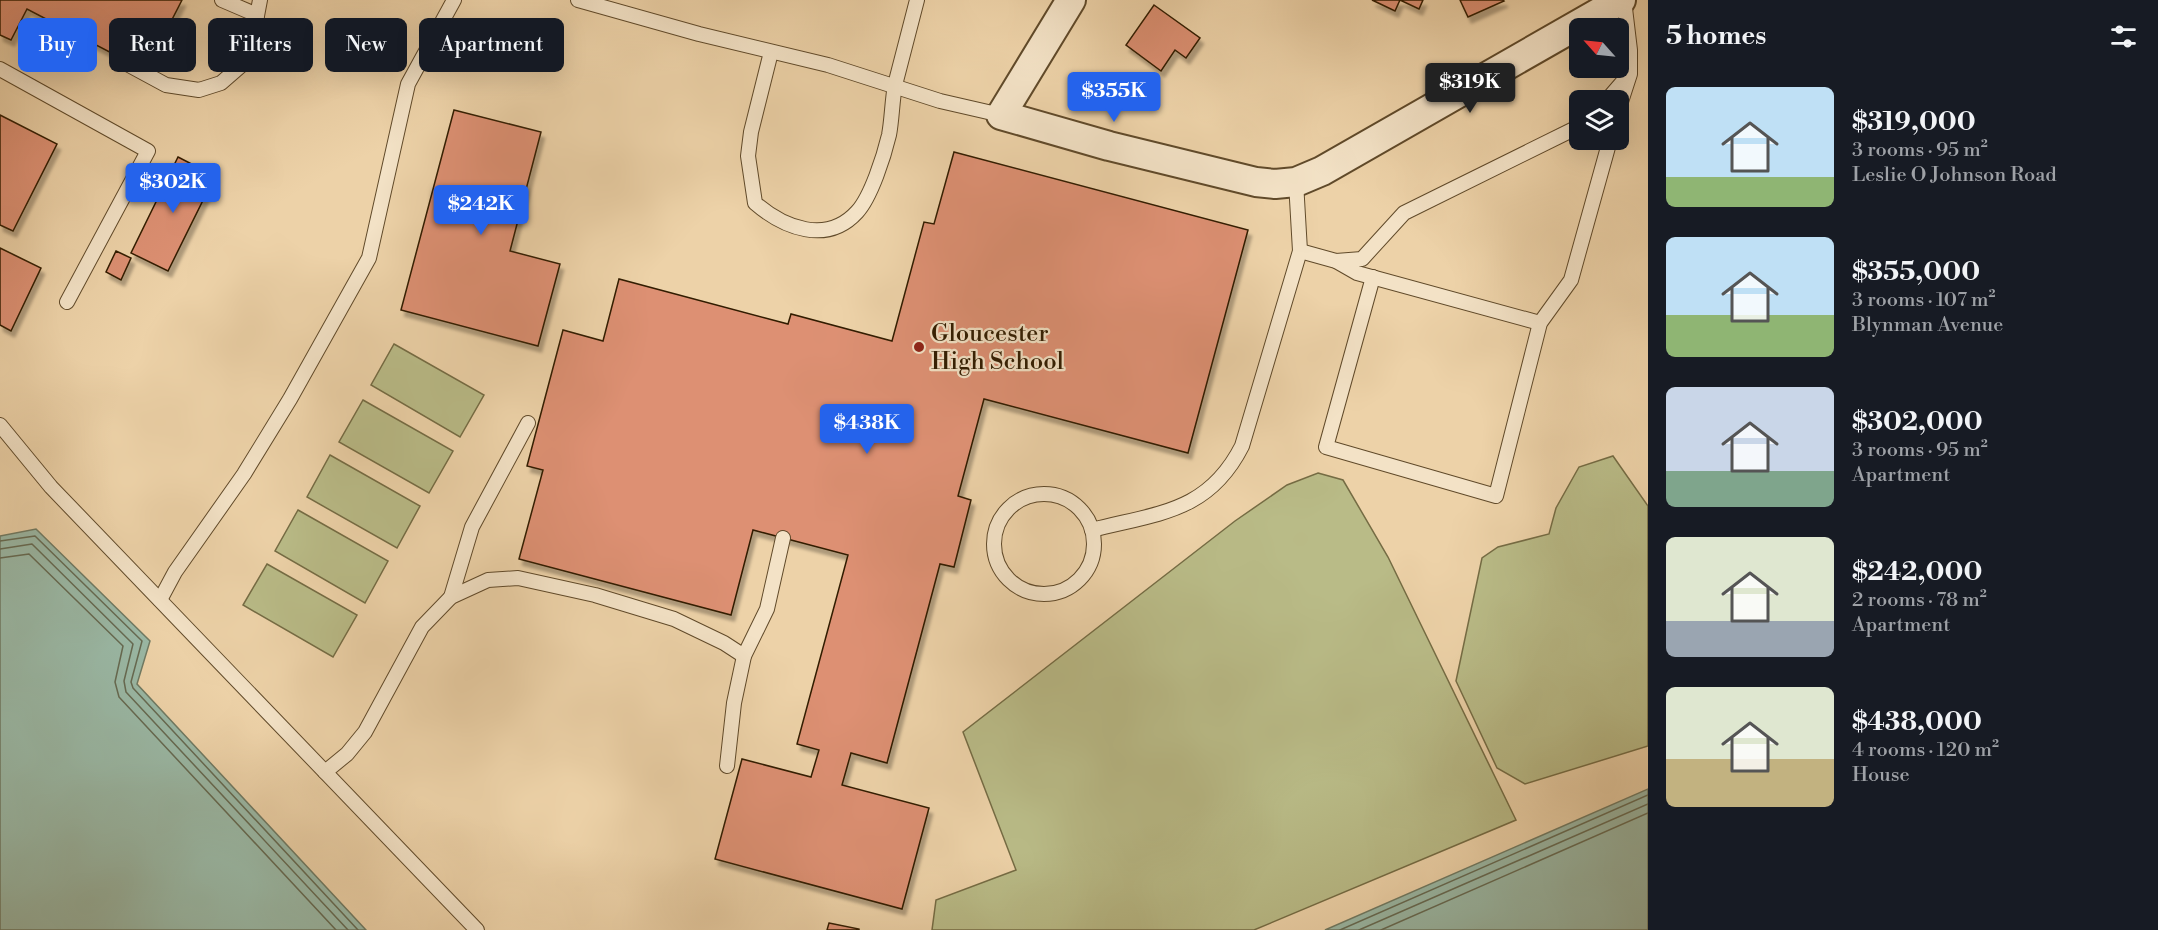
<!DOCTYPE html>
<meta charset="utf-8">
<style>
:root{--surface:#171b24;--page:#242831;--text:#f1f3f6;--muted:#9ea1a6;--accent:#2563eb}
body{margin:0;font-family:"Libre Bodoni",serif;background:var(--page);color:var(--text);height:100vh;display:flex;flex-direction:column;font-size:22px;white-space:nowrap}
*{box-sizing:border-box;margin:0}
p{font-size:20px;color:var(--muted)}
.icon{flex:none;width:33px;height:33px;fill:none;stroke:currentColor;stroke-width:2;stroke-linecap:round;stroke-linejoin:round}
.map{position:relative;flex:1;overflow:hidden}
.details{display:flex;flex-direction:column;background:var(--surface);width:510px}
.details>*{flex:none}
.banner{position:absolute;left:18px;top:18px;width:570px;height:54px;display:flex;gap:12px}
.needle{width:39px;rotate:297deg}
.controls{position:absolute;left:1569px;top:18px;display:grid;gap:12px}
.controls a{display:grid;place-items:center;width:60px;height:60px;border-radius:9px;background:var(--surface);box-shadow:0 6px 24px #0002;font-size:30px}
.price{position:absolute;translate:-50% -51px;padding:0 14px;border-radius:6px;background:var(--accent);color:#fff;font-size:20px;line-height:39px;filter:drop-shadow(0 2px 3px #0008)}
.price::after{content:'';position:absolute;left:50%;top:36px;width:18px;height:14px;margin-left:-9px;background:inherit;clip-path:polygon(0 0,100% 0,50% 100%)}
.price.selected{background:#222;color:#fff}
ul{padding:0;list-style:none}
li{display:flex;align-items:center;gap:18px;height:150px;padding:0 18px}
li span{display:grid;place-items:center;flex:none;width:168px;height:120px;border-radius:9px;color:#555}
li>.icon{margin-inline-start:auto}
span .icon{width:72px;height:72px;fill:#fffc;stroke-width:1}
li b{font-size:26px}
h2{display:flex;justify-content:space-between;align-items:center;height:72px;padding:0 18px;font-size:26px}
.tag{padding:0 21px;border-radius:9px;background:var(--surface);box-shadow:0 6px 24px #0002;font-size:21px;line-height:54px}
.tag.selected{background:var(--accent);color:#fff}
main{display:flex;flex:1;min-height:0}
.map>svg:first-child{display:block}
.green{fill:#b9bb87;stroke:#756c44;stroke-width:1.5}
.water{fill:#9ab8a5;stroke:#707a63;stroke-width:1.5}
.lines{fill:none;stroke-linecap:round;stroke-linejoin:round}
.shore{stroke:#666a52;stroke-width:1.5}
.building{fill:#dd9073;stroke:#311c00;stroke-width:1.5;filter:url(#shadow)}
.service-casing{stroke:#604a2a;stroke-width:16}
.minor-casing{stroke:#604a2a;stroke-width:32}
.service{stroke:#f3e2c6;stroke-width:14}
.minor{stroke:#f3e2c6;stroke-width:28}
.poi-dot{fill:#8f2418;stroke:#f3e2c6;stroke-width:2}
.labels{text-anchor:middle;stroke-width:4.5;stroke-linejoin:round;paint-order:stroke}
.poi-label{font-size:24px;fill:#311c00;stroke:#f3e2c6;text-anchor:start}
</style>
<main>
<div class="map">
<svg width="1648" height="930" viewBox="0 0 1648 930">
<defs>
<filter id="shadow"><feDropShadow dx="3.5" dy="6" stdDeviation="1.5" flood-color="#0004"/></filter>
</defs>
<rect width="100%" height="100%" fill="#edd2a8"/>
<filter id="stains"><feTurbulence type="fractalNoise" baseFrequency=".00333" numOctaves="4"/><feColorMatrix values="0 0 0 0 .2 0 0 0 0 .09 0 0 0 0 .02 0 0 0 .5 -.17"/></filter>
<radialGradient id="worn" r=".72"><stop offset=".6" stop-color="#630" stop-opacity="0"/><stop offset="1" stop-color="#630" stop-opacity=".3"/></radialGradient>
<g class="green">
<polygon points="394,344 484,395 460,437 371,385"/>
<polygon points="363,400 453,451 429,493 339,442"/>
<polygon points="330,455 420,506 397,548 307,497"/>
<polygon points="1613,456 1648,506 1648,746 1525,784 1497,768 1456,681 1482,558 1498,547 1549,534 1556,508 1579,467"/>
<polygon points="1318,473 1343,480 1388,557 1516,820 1254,930 932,930 936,900 1016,870 963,732 1235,521 1287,485"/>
<polygon points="298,510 388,561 365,603 275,551"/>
<polygon points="267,564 357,615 333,657 243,605"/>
</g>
<g class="water">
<polygon points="36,529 150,641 137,684 366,930 0,930 0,536"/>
<polygon points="1648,789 1648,930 1325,930"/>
</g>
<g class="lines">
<g class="shore">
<polyline points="0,541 35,536 142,641 131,682 133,688 358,930"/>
<polyline points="0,549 32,544 133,644 124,681 126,692 348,930"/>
<polyline points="0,558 29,554 123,646 115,682 119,697 336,930"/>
<polyline points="1340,930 1648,795"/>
<polyline points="1359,930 1648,804"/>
<polyline points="1381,930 1648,813"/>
</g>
</g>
<g class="building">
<polygon points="0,0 182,0 163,37 140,25 123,59 27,9 11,40 0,35"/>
<polygon points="1372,0 1423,0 1419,9 1400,0 1395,11"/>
<polygon points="1460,0 1503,0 1504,1 1468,17"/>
<polygon points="1154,5 1200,38 1186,58 1175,50 1161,71 1126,45"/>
<polygon points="454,110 541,132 510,251 560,264 538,346 401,310"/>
<polygon points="0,115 57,144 13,231 0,225"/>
<polygon points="954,152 1248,230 1188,453 984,399 958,496 971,500 954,567 940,564 887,763 851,753 842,785 929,808 902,909 715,859 742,759 811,777 819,750 797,744 848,555 753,530 731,615 519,559 543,470 527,466 563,330 603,341 619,279 788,324 791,314 892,341 924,222 934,224"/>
<polygon points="178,157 215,176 168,271 131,253"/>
<polygon points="0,248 41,268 11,331 0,325"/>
<polygon points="116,251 131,258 121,280 106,272"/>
<polygon points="829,923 859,929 859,930 827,930"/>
</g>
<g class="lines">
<defs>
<g id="service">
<polyline points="222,0 257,15"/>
<polyline points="578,0 699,34 828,65 940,101 1001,115"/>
<path d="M771 52 751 132 748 156 755 203C784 228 827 245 857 212 871 197 884 156 889 135 892 119 892 102 895 85 902 57 910 28 917 0"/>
<polyline points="129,65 166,85 199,90 221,83 244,63 253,37 260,0"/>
<polyline points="0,69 148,151 67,302"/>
<polyline points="1607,100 1626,78"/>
<polyline points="1618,111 1630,74 1630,50 1624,0"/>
<polyline points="1300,251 1336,261 1357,273 1540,323"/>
<polyline points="1336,261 1362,259 1404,213 1580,126"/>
<polyline points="1373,277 1326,447 1496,496 1540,323 1571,280 1610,140"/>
<polyline points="0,425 51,487 477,930"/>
<circle cx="1044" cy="544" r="50"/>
<path d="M1092 530C1157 513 1208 513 1242 446L1300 251 1296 182"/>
<polyline points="451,597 472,527 528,423"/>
<polyline points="160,600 175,572 244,474 290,399 369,258 408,84 454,0"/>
<polyline points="727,766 734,703 744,656 767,609 783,538"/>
<polyline points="325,772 347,754 365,732 422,627 451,597 488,580 518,578 595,595 674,619 724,643 744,656"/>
</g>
<polyline id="minor" points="1071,0 1001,115 1109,146 1256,182 1275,184 1296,182 1322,171 1621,0"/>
</defs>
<use href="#service" class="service-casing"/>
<use href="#minor" class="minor-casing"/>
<use href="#service" class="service"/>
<use href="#minor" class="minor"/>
</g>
<circle class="poi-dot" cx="919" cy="347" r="6"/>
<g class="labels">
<g class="poi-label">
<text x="931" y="341">Gloucester<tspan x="931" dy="28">High School</tspan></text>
</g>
</g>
<rect width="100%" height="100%" filter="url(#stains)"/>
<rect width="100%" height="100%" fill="url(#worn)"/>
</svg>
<div class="controls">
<a><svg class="needle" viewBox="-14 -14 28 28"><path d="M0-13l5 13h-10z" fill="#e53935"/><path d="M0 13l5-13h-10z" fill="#9ea1a6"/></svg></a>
<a><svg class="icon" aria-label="layers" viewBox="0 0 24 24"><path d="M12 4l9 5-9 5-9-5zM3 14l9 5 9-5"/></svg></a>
</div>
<b class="price selected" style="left:1470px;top:114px">$319K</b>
<b class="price" style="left:1114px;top:123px">$355K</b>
<b class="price" style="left:173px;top:214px">$302K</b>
<b class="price" style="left:481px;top:236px">$242K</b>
<b class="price" style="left:867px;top:455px">$438K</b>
<div class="banner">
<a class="tag selected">Buy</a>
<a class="tag">Rent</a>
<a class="tag">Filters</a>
<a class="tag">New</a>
<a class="tag">Apartment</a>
</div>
</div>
<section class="details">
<h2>5 homes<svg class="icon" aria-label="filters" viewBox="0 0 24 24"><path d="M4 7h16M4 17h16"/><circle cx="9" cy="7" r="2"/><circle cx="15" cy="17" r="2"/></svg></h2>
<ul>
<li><span style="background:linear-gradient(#bfe0f5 75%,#8fb573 0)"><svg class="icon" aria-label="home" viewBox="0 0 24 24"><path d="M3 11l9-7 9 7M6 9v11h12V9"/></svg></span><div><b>$319,000</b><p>3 rooms · 95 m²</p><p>Leslie O Johnson Road</p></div></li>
<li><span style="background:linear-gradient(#bfe0f5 65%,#8fb573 0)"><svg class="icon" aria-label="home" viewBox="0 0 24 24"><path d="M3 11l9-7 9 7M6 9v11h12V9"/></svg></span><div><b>$355,000</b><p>3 rooms · 107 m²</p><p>Blynman Avenue</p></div></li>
<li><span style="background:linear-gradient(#c9d6e8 70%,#7fa58c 0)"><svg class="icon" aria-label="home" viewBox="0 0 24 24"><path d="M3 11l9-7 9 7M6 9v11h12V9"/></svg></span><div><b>$302,000</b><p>3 rooms · 95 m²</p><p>Apartment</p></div></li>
<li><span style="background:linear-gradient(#dfe7d0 70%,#9aa5b1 0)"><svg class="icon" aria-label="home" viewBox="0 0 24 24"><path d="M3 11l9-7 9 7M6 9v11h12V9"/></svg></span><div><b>$242,000</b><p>2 rooms · 78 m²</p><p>Apartment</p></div></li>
<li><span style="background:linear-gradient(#dfe7d0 60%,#c2b280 0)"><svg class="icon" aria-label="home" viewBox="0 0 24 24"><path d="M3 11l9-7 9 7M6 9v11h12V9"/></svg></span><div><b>$438,000</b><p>4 rooms · 120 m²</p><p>House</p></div></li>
</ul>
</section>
</main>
